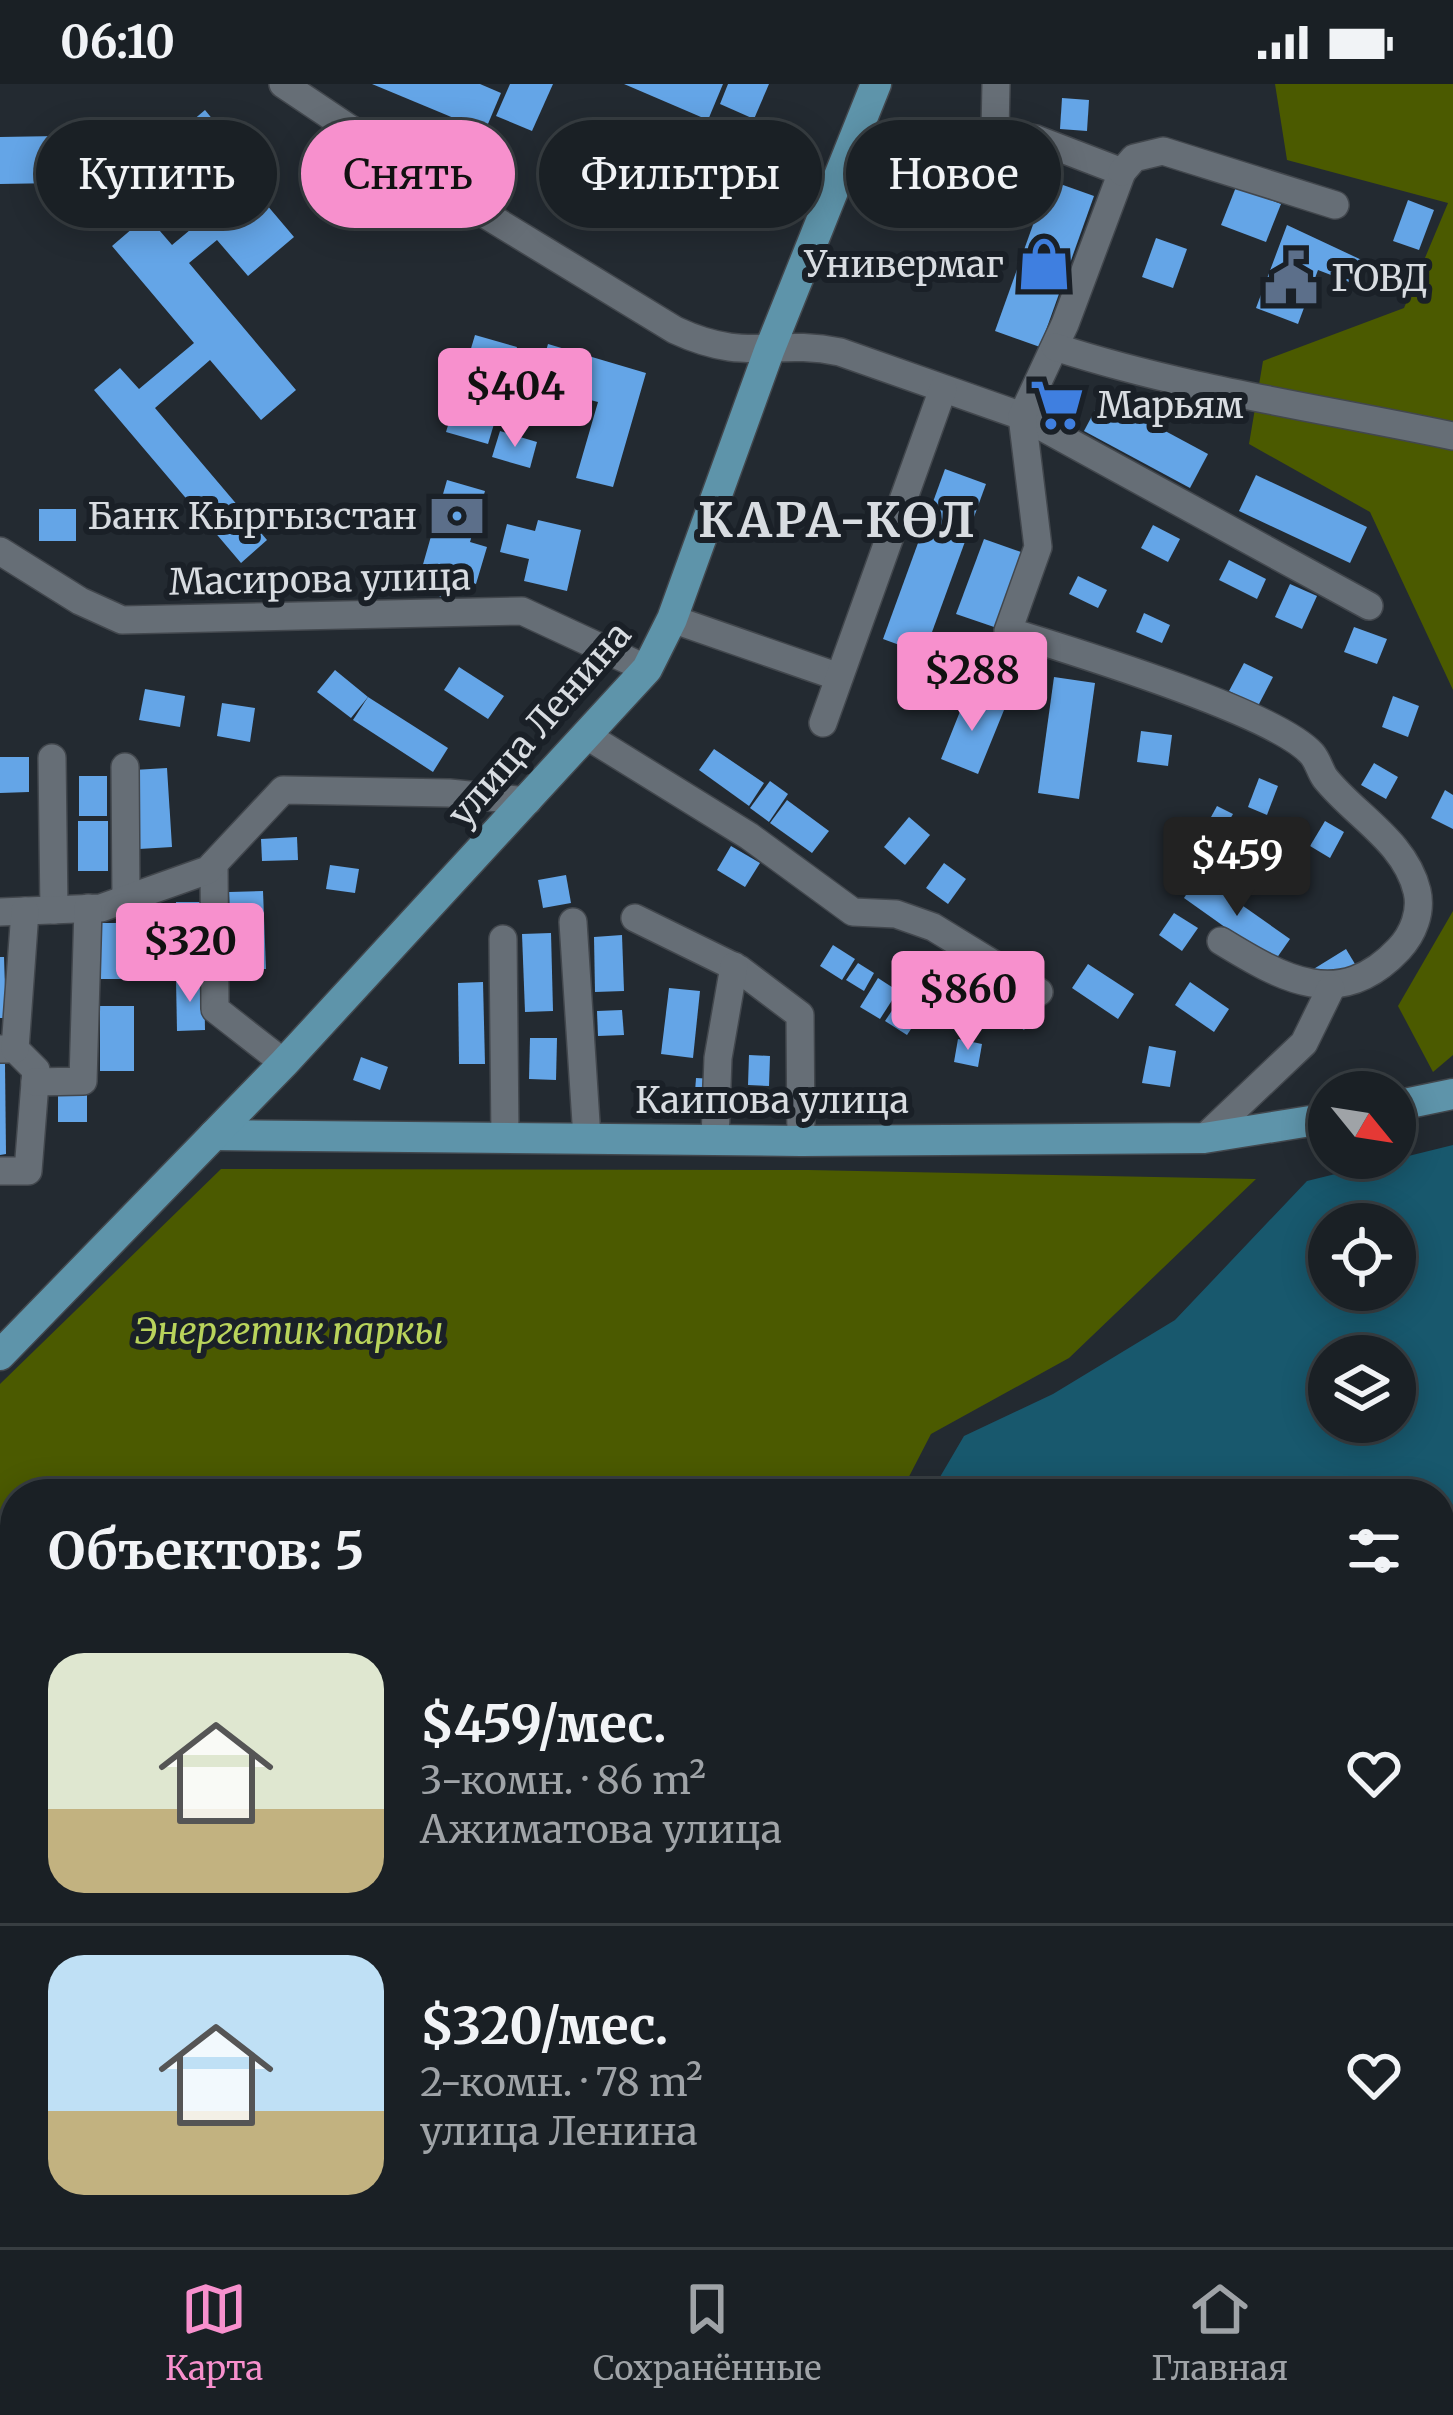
<!DOCTYPE html>
<html lang="ru">
<meta charset="utf-8">
<style>
:root{--surface:#1a2025;--page:#272d32;--text:#f1f3f6;--muted:#9fa3a7;--line:#383e42;--accent:#f790cd}
body{margin:0;font-family:Merriweather,serif;background:var(--page);color:var(--text);height:100vh;display:flex;flex-direction:column;font-size:45px;white-space:nowrap}
*{box-sizing:border-box;margin:0}
p{font-size:39px;color:var(--muted)}
.icon{flex:none;width:66px;height:66px;fill:none;stroke:currentColor;stroke-width:2;stroke-linecap:round;stroke-linejoin:round}
.map{position:relative;flex:1;overflow:hidden}
.side{position:absolute;left:0px;top:1395px;width:1455px;height:768px;display:flex;flex-direction:column;background:var(--surface);border-radius:48px 48px 0 0;box-shadow:0 6px 30px #0003,0 0 0 3px var(--line)}
.side>*{flex:none}
.hud{position:absolute;left:36px;top:36px;width:1383px;height:108px;display:flex;gap:24px}
.needle{width:78px;rotate:120deg}
.controls{position:absolute;left:1308px;top:987px;display:grid;gap:24px}
.controls a{display:grid;place-items:center;width:108px;height:108px;border-radius:50%;background:var(--surface);box-shadow:0 6px 30px #0003,0 0 0 3px var(--line);font-size:60px}
.price{position:absolute;translate:-50% -102px;padding:0 27px;border-radius:12px;background:var(--accent);color:#111;font-size:39px;line-height:78px;filter:drop-shadow(0 3px 6px #0008)}
.price::after{content:'';position:absolute;left:50%;top:72px;width:36px;height:27px;margin-left:-18px;background:inherit;clip-path:polygon(0 0,100% 0,50% 100%)}
.price.on{background:#222;color:#fff}
ul{padding:0;list-style:none}
li{display:flex;align-items:center;gap:36px;height:300px;padding:0 48px}
li+li{border-top:3px solid var(--line)}
li span{display:grid;place-items:center;flex:none;width:336px;height:240px;border-radius:36px;color:#555}
li>.icon{margin-inline-start:auto}
span .icon{width:144px;height:144px;fill:#fffc;stroke-width:1}
li b{font-size:51px}
h2{display:flex;justify-content:space-between;align-items:center;height:144px;padding:0 48px;font-size:51px}
.tag{padding:0 42px;border-radius:54px;background:var(--surface);box-shadow:0 6px 30px #0003,0 0 0 3px var(--line);font-size:42px;line-height:108px}
.tag.on{background:var(--accent);color:#111}
.status{display:flex;justify-content:space-between;align-items:center;height:84px;padding:0 60px;background:var(--surface);direction:ltr}
.status svg{height:33px;fill:currentColor}
.tab-bar{display:flex;justify-content:space-around;align-items:center;height:168px;border-top:3px solid var(--line);background:var(--surface);font-size:33px;color:var(--muted)}
.tab-bar a{display:grid;justify-items:center;gap:6px}
.tab-bar .on{color:var(--accent)}
.map>svg:first-child{display:block}
.green{fill:#4b5a00}
.water{fill:#18586d;fill-rule:evenodd}
.lines{fill:none;stroke-linecap:round;stroke-linejoin:round}
.river{stroke:#18586d;stroke-width:36}
.building{fill:#64a5e7}
.minor-casing{stroke:#42474d;stroke-width:30}
.major-casing{stroke:#42474d;stroke-width:33}
.minor{stroke:#666e76;stroke-width:27}
.major{stroke:#5e94aa;stroke-width:30}
.labels{text-anchor:middle;stroke-width:12;stroke-linejoin:round;paint-order:stroke}
.poi-label{font-size:36px;fill:#d8dce1;stroke:#1a2027;text-anchor:end}
.street-label{font-size:36px;fill:#d8dce1;stroke:#1a2027}
.park-label{font-size:36px;font-style:italic;fill:#b9d35b;stroke:#1a2027}
.district-label{font-size:48px;font-weight:bold;letter-spacing:3px;fill:#d8dce1;stroke:#1a2027}
</style>
<div class="status"><b>06:10</b><svg viewBox="0 0 49 12"><path d="M0 12V9h3v3zM5 12V6h3v6zM10 12V3h3v9zM15 12V0h3v12zM26 1h20v11H26zM47 4h2v5h-2z"/></svg></div>
<div class="map">
<svg width="1453" height="2163" viewBox="0 0 1453 2163">
<rect width="100%" height="100%" fill="#232a31"/>
<g class="green">
<polygon points="1275,0 1453,0 1453,606 1370,428 1249,360 1263,277 1404,224 1448,119 1287,76"/>
<polygon points="1453,827 1453,971 1433,988 1398,922"/>
<polygon points="221,1085 809,1086 1256,1095 1069,1274 931,1350 900,1410 15,1410 15,1781 0,1792 0,1300"/>
<polygon points="15,1850 15,2108 0,2100 0,1864"/>
<polygon points="88,2148 551,2148 544,2163 115,2163"/>
<polygon points="564,2148 986,2148 983,2163 556,2163"/>
</g>
<path class="water" d="M1453 1061V1541L1440 1553V1410H930L964 1352 1053 1310 1175 1236 1307 1097ZM1329 1140H1395V1206H1329ZM1329 1272H1395V1338H1329Z"/>
<g class="lines">
<polyline class="river" points="1453,1701 1445,1711 1453,2047"/>
</g>
<g class="building">
<polygon points="372,0 480,0 501,9 485,47"/>
<polygon points="510,0 553,0 532,47 496,32"/>
<polygon points="624,0 723,0 708,36"/>
<polygon points="728,0 769,0 754,35 720,20"/>
<polygon points="1062,14 1089,16 1087,47 1060,45"/>
<polygon points="205,26 227,53 217,62 294,153 248,192 217,156 189,179 296,306 261,336 210,276 155,324 267,456 241,479 94,306 120,284 139,305 194,259 112,162 147,132 172,161 202,136 171,100 163,107 140,81"/>
<polygon points="58,52 58,99 0,100 0,53"/>
<polygon points="1049,96 1094,112 1040,263 995,247"/>
<polygon points="1236,103 1281,120 1266,158 1221,141"/>
<polygon points="1408,116 1434,126 1419,166 1393,157"/>
<polygon points="1287,141 1366,178 1357,201 1318,186 1298,240 1256,224"/>
<polygon points="1156,154 1187,165 1173,204 1142,193"/>
<polygon points="475,251 517,263 488,360 446,348"/>
<polygon points="548,260 646,289 613,403 576,394 598,318 536,302"/>
<polygon points="1049,300 1080,315 1070,340 1033,327"/>
<polygon points="1102,313 1208,370 1190,404 1084,347"/>
<polygon points="500,347 537,358 530,384 492,373"/>
<polygon points="945,385 986,400 924,570 883,555"/>
<polygon points="1256,391 1367,443 1350,479 1239,427"/>
<polygon points="447,396 485,407 470,458 487,463 476,500 458,495 452,516 416,505"/>
<rect x="39" y="425" width="37" height="32"/>
<polygon points="538,436 581,446 567,507 524,497 529,475 500,468 507,440 535,447"/>
<polygon points="1153,441 1180,455 1168,478 1141,464"/>
<polygon points="984,455 1024,469 997,544 956,530"/>
<polygon points="1229,476 1266,495 1257,515 1219,496"/>
<polygon points="1078,492 1107,506 1098,524 1069,510"/>
<polygon points="1290,500 1317,512 1302,545 1275,533"/>
<polygon points="1144,529 1170,541 1162,559 1136,548"/>
<polygon points="1354,543 1387,555 1377,580 1344,568"/>
<polygon points="1244,579 1273,593 1258,622 1229,607"/>
<polygon points="459,583 504,612 488,635 444,606"/>
<polygon points="335,586 368,613 351,634 317,608"/>
<polygon points="1054,593 1095,599 1079,715 1038,709"/>
<polygon points="145,605 185,612 180,643 139,636"/>
<polygon points="967,610 1004,626 978,690 941,675"/>
<polygon points="1393,612 1419,622 1408,653 1382,643"/>
<polygon points="368,613 448,664 433,688 353,636"/>
<polygon points="222,619 255,624 250,658 217,652"/>
<polygon points="1141,647 1172,651 1168,682 1137,678"/>
<polygon points="714,665 764,699 749,722 699,686"/>
<polygon points="0,673 29,673 29,708 0,709"/>
<polygon points="1374,679 1398,693 1386,715 1361,701"/>
<polygon points="167,684 172,763 139,765 134,686"/>
<rect x="79" y="692" width="28" height="40"/>
<polygon points="1259,694 1278,702 1267,731 1248,723"/>
<polygon points="770,697 788,710 769,738 750,724"/>
<polygon points="1445,706 1453,711 1453,745 1431,734"/>
<polygon points="787,716 829,747 812,769 770,739"/>
<polygon points="1217,722 1233,730 1220,752 1205,744"/>
<polygon points="909,733 930,751 905,781 884,763"/>
<rect x="78" y="737" width="30" height="50"/>
<polygon points="1325,737 1344,748 1330,774 1310,762"/>
<polygon points="297,753 298,776 262,777 261,755"/>
<polygon points="731,762 760,779 745,803 717,786"/>
<polygon points="944,779 966,795 948,820 926,804"/>
<polygon points="330,781 359,785 355,809 326,805"/>
<polygon points="566,791 571,819 543,824 538,796"/>
<polygon points="1199,791 1290,855 1274,878 1184,814"/>
<polygon points="263,807 266,885 232,886 229,808"/>
<polygon points="176,818 204,818 203,869 175,868"/>
<polygon points="1174,829 1198,844 1182,867 1159,851"/>
<rect x="101" y="839" width="33" height="56"/>
<polygon points="551,849 553,927 525,928 522,850"/>
<polygon points="622,851 624,907 595,908 594,853"/>
<polygon points="833,861 855,875 842,896 820,882"/>
<polygon points="1346,865 1355,880 1321,901 1312,886"/>
<polygon points="0,873 4,873 6,934 0,934"/>
<polygon points="968,873 991,888 972,917 948,901"/>
<polygon points="858,879 874,889 864,907 846,896"/>
<polygon points="1088,880 1134,910 1118,935 1072,904"/>
<polygon points="204,894 205,946 177,947 176,895"/>
<polygon points="878,894 898,907 880,935 860,923"/>
<polygon points="992,894 1013,908 999,930 978,916"/>
<polygon points="483,898 485,980 459,980 458,899"/>
<polygon points="1190,898 1229,925 1214,948 1175,921"/>
<polygon points="669,904 700,907 693,974 661,970"/>
<polygon points="1019,909 1040,923 1024,946 1003,931"/>
<polygon points="903,910 925,924 907,951 885,937"/>
<rect x="100" y="922" width="34" height="65"/>
<polygon points="622,926 624,951 598,952 597,927"/>
<polygon points="530,954 557,954 556,996 529,995"/>
<polygon points="958,955 982,960 978,983 954,978"/>
<polygon points="1149,962 1176,967 1170,1003 1142,999"/>
<polygon points="749,971 770,972 769,1002 748,1001"/>
<polygon points="361,973 388,983 380,1006 353,996"/>
<polygon points="0,980 5,980 6,1070 0,1071"/>
<polygon points="696,994 715,995 714,1024 694,1023"/>
<polygon points="58,1006 87,1007 87,1038 58,1038"/>
<polygon points="15,2120 15,2148 46,2148 38,2163 0,2163 0,2148"/>
</g>
<g class="lines">
<defs>
<g id="minor">
<path d="M283 0 401 79 675 246C748 280 772 254 840 268L1022 332 1369 522"/>
<path d="M996 0 995 48 1036 55 1122 88 1065 240 1022 332 1038 463 1008 547C1069 566 1275 628 1312 670 1318 677 1320 687 1325 694 1354 731 1405 757 1417 807 1422 828 1413 850 1399 865 1340 928 1283 895 1221 857"/>
<polyline points="1122,88 1134,74 1163,67 1335,121"/>
<path d="M1055 263C1184 305 1320 324 1453 352"/>
<polyline points="0,467 80,517 122,536 522,527 647,585"/>
<polyline points="672,535 839,593"/>
<polyline points="823,639 943,305"/>
<polyline points="589,653 749,752 853,828 896,830 933,843 1039,908"/>
<polyline points="52,674 54,826"/>
<polyline points="125,683 126,815"/>
<polyline points="214,780 215,925 284,979"/>
<polyline points="0,828 101,824 208,786 283,706 449,709 528,717"/>
<polyline points="635,834 739,885 800,931 801,1057"/>
<polyline points="573,838 587,1054"/>
<polyline points="503,855 505,1053"/>
<polyline points="0,965 15,965 36,986 28,1087 0,1087"/>
<polyline points="15,965 25,827"/>
<polyline points="35,998 83,997 88,824"/>
<polyline points="1204,1054 1304,959 1331,904"/>
<polyline points="715,1055 718,974 734,882"/>
</g>
<g id="major">
<polyline points="1395,1022 1453,1010"/>
<polyline points="214,1051 801,1057 1204,1054 1329,1034"/>
<polyline points="0,1271 284,979 647,585 672,535 769,267 876,0"/>
</g>
</defs>
<use href="#minor" class="minor-casing"/>
<use href="#major" class="major-casing"/>
<use href="#minor" class="minor"/>
<use href="#major" class="major"/>
</g>
<defs>
<symbol id="shop-bare" viewBox="-9 -9 18 18"><path d="M-5-2.5h2.3a2.7 3.5 0 0 1 5.4 0H5L5.5 6h-11ZM-1.5-2.5h3a1.5 2.3 0 0 0-3 0Z" fill="#3f7fe0" stroke="#1a2027" stroke-width="2.5" paint-order="stroke"/></symbol>
<symbol id="civic-bare" viewBox="-9 -9 18 18"><path d="M-.6-6.5H3V-4.5H.6V-3L4-1V1h2V6H-6V1h2V-1L-.6-3ZM-1.2 2.5V6h2.4V2.5Z" fill="#5c6f8a" stroke="#1a2027" stroke-width="2.5" paint-order="stroke"/></symbol>
<symbol id="supermarket-bare" viewBox="-9 -9 18 18"><path d="M-6-5.5h2.5l.6 2H6L4.5 2H-2.5L-4.4-4H-6ZM-1.5 3.2a1.3 1.3 0 1 0 .1 0ZM3 3.2a1.3 1.3 0 1 0 .1 0Z" fill="#3f7fe0" stroke="#1a2027" stroke-width="2.5" paint-order="stroke"/></symbol>
<symbol id="bank-bare" viewBox="-9 -9 18 18"><path d="M-6-4H6V4H-6ZM0-2.3a2.3 2.3 0 1 0 0 4.6a2.3 2.3 0 1 0 0-4.6Z" fill="#5c6f8a" stroke="#1a2027" stroke-width="2.5" paint-order="stroke"/></symbol>
</defs>
<g fill-rule="evenodd">
<use href="#shop-bare" x="1006" y="142" width="76" height="76"/>
<use href="#civic-bare" x="1253" y="156" width="76" height="76"/>
<use href="#supermarket-bare" x="1019" y="283" width="76" height="76"/>
<use href="#bank-bare" x="419" y="394" width="76" height="76"/>
</g>
<g class="labels">
<g class="poi-label">
<text x="1004" y="193">Универмаг</text>
<text x="1331" y="207" text-anchor="start">ГОВД</text>
<text x="1097" y="334" text-anchor="start">Марьям</text>
<text x="417" y="445">Банк Кыргызстан</text>
</g>
<g class="street-label">
<text transform="translate(320 495) rotate(-1)" y="13">Масирова улица</text>
<text transform="translate(539 640) rotate(-49)" y="13">улица Ленина</text>
<text x="772" y="1029">Каипова улица</text>
</g>
<g class="park-label">
<text x="289" y="1260">Энергетик паркы</text>
</g>
<g class="district-label">
<text x="838" y="453">КАРА-КӨЛ</text>
</g>
</g>
</svg>
<div class="controls">
<a><svg class="needle" viewBox="-14 -14 28 28"><path d="M0-13l5 13h-10z" fill="#e53935"/><path d="M0 13l5-13h-10z" fill="#9fa3a7"/></svg></a>
<a><svg class="icon" aria-label="locate" viewBox="0 0 24 24"><circle cx="12" cy="12" r="6"/><path d="M12 2v4M12 18v4M2 12h4M18 12h4"/></svg></a>
<a><svg class="icon" aria-label="layers" viewBox="0 0 24 24"><path d="M12 4l9 5-9 5-9-5zM3 14l9 5 9-5"/></svg></a>
</div>
<b class="price" style="left:515px;top:366px">$404</b>
<b class="price" style="left:972px;top:650px">$288</b>
<b class="price on" style="left:1237px;top:835px">$459</b>
<b class="price" style="left:190px;top:921px">$320</b>
<b class="price" style="left:968px;top:969px">$860</b>
<div class="hud">
<a class="tag">Купить</a>
<a class="tag on">Снять</a>
<a class="tag">Фильтры</a>
<a class="tag">Новое</a>
</div>
<section class="side">
<h2>Объектов: 5<svg class="icon" aria-label="filters" viewBox="0 0 24 24"><path d="M4 7h16M4 17h16"/><circle cx="9" cy="7" r="2"/><circle cx="15" cy="17" r="2"/></svg></h2>
<ul>
<li><span style="background:linear-gradient(#dfe7d0 65%,#c2b280 0)"><svg class="icon" aria-label="home" viewBox="0 0 24 24"><path d="M3 11l9-7 9 7M6 9v11h12V9"/></svg></span><div><b>$459/мес.</b><p>3-комн. · 86 m²</p><p>Ажиматова улица</p></div><svg class="icon" aria-label="heart" viewBox="0 0 24 24"><path d="M12 20l-8-8c-3-5 5-10 8-4 3-6 11-1 8 4z"/></svg></li>
<li><span style="background:linear-gradient(#bfe0f5 65%,#c2b280 0)"><svg class="icon" aria-label="home" viewBox="0 0 24 24"><path d="M3 11l9-7 9 7M6 9v11h12V9"/></svg></span><div><b>$320/мес.</b><p>2-комн. · 78 m²</p><p>улица Ленина</p></div><svg class="icon" aria-label="heart" viewBox="0 0 24 24"><path d="M12 20l-8-8c-3-5 5-10 8-4 3-6 11-1 8 4z"/></svg></li>
</ul>
</section>
</div>
<nav class="tab-bar">
<a class="on"><svg class="icon" aria-label="map" viewBox="0 0 24 24"><path d="M3 6l6-2 6 2 6-2v14l-6 2-6-2-6 2zM9 4v14M15 6v14"/></svg>Карта</a>
<a><svg class="icon" aria-label="saved" viewBox="0 0 24 24"><path d="M7 4h10v16l-5-4-5 4z"/></svg>Сохранённые</a>
<a><svg class="icon" aria-label="home" viewBox="0 0 24 24"><path d="M3 11l9-7 9 7M6 9v11h12V9"/></svg>Главная</a>
</nav>
